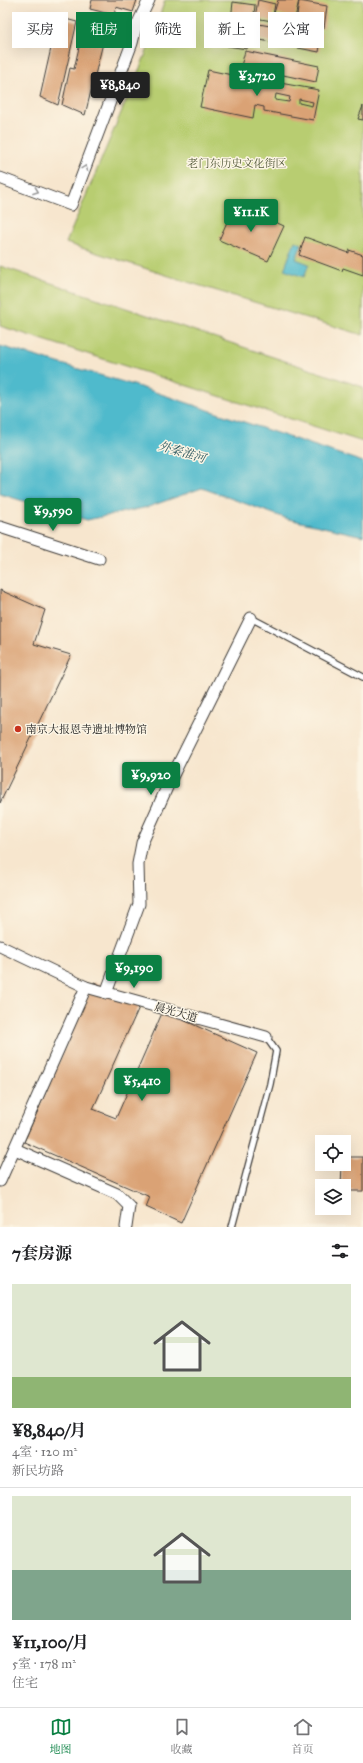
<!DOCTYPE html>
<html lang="zh">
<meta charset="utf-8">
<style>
:root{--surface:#fff;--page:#f6f6f6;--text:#202124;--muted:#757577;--line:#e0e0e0;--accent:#0b8043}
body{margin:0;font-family:"IM FELL Great Primer","Noto Serif SC",serif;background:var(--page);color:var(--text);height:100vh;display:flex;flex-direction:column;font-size:15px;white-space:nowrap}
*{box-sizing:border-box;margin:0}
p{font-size:13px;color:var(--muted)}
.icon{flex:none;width:22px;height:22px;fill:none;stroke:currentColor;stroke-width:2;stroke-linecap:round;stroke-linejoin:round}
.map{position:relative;height:1227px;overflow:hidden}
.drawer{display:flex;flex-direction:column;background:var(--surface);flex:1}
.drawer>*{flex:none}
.top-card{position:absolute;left:12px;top:12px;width:339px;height:36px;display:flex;gap:8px}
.tools{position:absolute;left:315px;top:1135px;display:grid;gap:8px}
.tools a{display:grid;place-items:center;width:36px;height:36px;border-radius:0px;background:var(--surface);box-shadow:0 4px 16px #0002;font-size:20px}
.price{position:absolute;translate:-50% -34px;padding:0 9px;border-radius:4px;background:var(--accent);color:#fff;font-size:13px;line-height:26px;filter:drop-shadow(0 1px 2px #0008)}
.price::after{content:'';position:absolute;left:50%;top:24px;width:12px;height:9px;margin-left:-6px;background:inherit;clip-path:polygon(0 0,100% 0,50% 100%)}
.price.on{background:#222;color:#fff}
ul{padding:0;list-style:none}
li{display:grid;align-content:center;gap:8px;height:212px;padding:0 12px}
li+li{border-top:1px solid var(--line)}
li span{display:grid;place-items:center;height:124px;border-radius:0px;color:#555}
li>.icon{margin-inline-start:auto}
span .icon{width:72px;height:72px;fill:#fffc;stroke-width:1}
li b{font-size:17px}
h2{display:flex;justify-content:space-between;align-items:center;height:48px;padding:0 12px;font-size:17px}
.pill{padding:0 14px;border-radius:0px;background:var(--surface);box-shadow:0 4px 16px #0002;font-size:14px;line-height:36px}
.pill.on{background:var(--accent);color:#fff}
.menu{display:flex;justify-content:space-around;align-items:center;height:56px;border-top:1px solid var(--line);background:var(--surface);font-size:11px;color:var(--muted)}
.menu a{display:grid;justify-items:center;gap:2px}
.menu .on{color:var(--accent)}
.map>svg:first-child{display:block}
.green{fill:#b8cd71;stroke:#6a7446}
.water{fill:#4fbacc;stroke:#366b74}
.building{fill:#daa274;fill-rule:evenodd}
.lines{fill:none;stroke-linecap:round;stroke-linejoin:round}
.lane-casing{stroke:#3d3a37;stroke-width:8}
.street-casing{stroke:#3d3a37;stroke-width:13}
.lane{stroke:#fff;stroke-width:5.5}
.street{stroke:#fff;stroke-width:11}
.oneway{stroke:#999}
.poi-dot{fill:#c8321e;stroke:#fcf5e5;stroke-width:1.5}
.labels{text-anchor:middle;stroke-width:3;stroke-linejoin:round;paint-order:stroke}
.park-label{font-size:11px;fill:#535a3a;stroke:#fcf5e5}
.poi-label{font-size:11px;fill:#1c1c1c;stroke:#fcf5e5;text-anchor:start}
.street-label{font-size:11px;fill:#1c1c1c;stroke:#fcf5e5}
.water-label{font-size:12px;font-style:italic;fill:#305b62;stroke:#fcf5e5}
</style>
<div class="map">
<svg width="363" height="1227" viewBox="0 0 363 1227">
<rect width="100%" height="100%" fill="#fcf5e5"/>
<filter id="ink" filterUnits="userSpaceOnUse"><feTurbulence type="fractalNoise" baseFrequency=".025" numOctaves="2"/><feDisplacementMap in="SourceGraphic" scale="8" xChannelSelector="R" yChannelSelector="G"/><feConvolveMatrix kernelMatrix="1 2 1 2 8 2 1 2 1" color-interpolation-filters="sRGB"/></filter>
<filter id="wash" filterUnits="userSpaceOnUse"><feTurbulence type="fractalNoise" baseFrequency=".012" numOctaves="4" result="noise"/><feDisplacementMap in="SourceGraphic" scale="16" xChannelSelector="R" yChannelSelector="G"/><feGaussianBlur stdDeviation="0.9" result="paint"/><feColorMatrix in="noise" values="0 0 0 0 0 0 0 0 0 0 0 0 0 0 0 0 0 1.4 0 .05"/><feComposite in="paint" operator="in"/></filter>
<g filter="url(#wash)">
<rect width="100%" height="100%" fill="#f7e6ce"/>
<g class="green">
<polygon points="165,0 363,0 363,335 191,283 66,243 150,44"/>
<polygon points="0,266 363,387 363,442 0,326"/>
</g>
<g class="water">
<polygon points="295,241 302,244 296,259 309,264 304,277 284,270"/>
<polygon points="0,346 137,386 363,462 363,536 288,519 202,488 148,507 87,520 0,494"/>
</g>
<g id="blocks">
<g class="building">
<polygon points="92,0 137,0 133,12 116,7 114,15 90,9"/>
<polygon points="258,0 275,4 272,21 255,18"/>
<polygon points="278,0 299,0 295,18 274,13"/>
<polygon points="299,1 327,6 324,28 296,23"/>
<polygon points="233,2 255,5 253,23 231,20"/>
<polygon points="58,17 77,22 58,105 40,97"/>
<polygon points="253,23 293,30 291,46 250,38"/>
<polygon points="84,26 106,31 85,115 62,105 70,68 74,69"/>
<polygon points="229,29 249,32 247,49 227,46"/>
<polygon points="296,29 322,34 319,52 293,47"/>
<polygon points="245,51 319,66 316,82 241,66"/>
<path d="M208 70 261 81 260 85 268 86 269 81 319 90 313 120 264 111V107L255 105 253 118 200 107ZM276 94 290 97 289 102 275 100ZM299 99 313 102 312 106 299 103Z"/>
<polygon points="363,106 363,120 358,119"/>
<polygon points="235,204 284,226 268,261 219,240"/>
<polygon points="305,237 349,253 349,250 363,255 363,275 343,268 342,271 299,255"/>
<polygon points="0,590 45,610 34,644 71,655 0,803"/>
<polygon points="94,982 141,1003 93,1109 116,1118 163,1011 257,1053 181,1223 146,1207 150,1197 24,1142"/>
<polygon points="344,1157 363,1157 363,1191 344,1191 344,1186 341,1186 342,1164 344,1164"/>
</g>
</g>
</g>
<g filter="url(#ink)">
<use href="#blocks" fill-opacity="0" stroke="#3d3a37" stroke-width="1"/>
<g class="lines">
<defs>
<g id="lane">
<polyline points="251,618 363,677"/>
<polyline points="232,1227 270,1084 276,1051 266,1037"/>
</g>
<g id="street">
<polyline points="0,178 71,205 132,43 136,27 149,0"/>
<polyline points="0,527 99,559"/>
<polyline points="0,946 86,987 266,1037"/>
<polyline points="106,993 139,904 138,864 142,843 168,785 251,618"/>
<polyline points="15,1149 117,1194 129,1206 126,1227"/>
<polyline points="0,1181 86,987"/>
</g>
</defs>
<use href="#lane" class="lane-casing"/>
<use href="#street" class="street-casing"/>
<use href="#lane" class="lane"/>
<use href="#street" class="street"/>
</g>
<defs><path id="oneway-chevron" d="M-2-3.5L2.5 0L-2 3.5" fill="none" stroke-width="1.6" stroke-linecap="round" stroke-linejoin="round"/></defs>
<g class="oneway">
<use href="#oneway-chevron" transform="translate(85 168) rotate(-70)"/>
<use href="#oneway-chevron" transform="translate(36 191) rotate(20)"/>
</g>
</g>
<circle class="poi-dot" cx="18" cy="729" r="4"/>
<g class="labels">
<g class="park-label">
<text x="237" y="167">老门东历史文化街区</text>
</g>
<g class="poi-label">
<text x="26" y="733">南京大报恩寺遗址博物馆</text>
</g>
<g class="street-label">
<text transform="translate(176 1012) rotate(16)" y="4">晨光大道</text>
</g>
<g class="water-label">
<text transform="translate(182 452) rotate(16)" y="4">外秦淮河</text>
</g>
</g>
</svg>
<div class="tools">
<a><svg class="icon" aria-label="locate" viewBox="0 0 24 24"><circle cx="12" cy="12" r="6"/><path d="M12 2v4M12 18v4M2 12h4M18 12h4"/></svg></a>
<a><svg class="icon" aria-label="layers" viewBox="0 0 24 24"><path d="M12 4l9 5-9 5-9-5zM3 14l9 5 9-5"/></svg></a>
</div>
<b class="price" style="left:257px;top:97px">¥3,720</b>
<b class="price on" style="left:120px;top:106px">¥8,840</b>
<b class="price" style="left:251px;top:233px">¥11.1K</b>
<b class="price" style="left:53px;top:532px">¥9,590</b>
<b class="price" style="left:151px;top:796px">¥9,920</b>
<b class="price" style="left:134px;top:989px">¥9,190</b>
<b class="price" style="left:142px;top:1102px">¥5,410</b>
<div class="top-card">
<a class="pill">买房</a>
<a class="pill on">租房</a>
<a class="pill">筛选</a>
<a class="pill">新上</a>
<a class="pill">公寓</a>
</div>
</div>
<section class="drawer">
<h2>7套房源<svg class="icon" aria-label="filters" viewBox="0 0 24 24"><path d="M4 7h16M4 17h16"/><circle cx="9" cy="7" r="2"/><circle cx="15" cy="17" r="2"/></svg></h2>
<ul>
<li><span style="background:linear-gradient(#dfe7d0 75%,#8fb573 0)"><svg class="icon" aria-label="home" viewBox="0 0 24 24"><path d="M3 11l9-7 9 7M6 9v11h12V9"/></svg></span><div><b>¥8,840/月</b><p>4室 · 120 m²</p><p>新民坊路</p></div></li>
<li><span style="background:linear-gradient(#dfe7d0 60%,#7fa58c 0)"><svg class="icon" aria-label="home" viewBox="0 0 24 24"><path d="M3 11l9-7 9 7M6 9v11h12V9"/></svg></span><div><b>¥11,100/月</b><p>5室 · 178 m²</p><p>住宅</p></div></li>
</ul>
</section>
<nav class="menu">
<a class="on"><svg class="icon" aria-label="map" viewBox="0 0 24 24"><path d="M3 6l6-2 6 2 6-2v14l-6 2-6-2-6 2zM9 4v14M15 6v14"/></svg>地图</a>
<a><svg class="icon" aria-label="saved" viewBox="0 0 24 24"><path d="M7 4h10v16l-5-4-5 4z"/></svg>收藏</a>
<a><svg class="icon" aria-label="home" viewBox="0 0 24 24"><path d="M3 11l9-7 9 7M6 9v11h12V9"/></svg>首页</a>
</nav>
